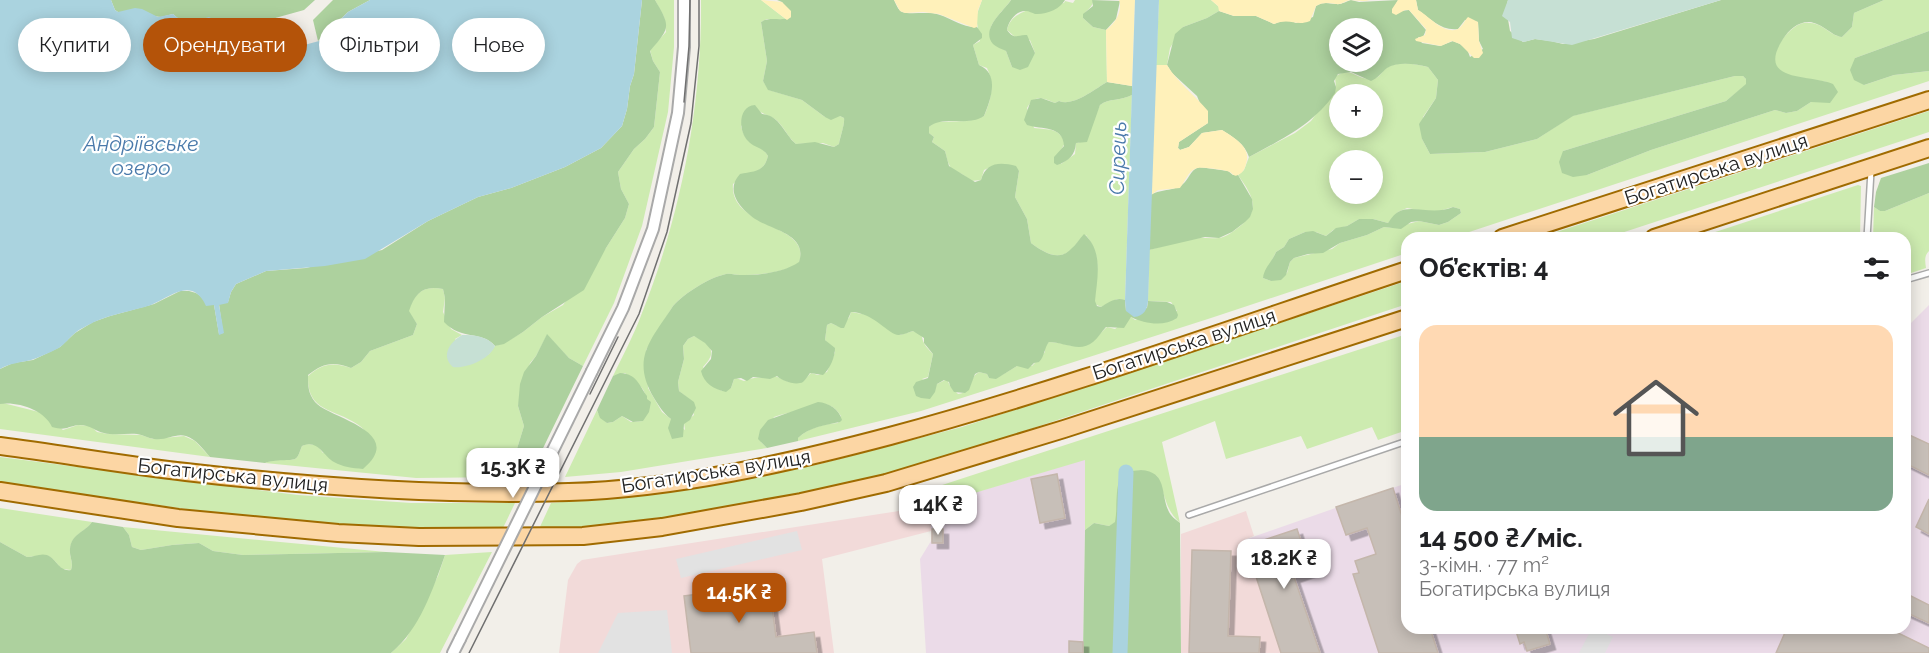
<!DOCTYPE html>
<html lang="uk">
<meta charset="utf-8">
<style>
:root{--surface:#fff;--page:#f6f6f6;--text:#202124;--muted:#757577;--line:#e0e0e0;--accent:#b45309}
body{margin:0;font-family:Raleway,sans-serif;background:var(--page);color:var(--text);height:100vh;display:flex;flex-direction:column;font-size:22px;white-space:nowrap}
*{box-sizing:border-box;margin:0}
p{font-size:20px;color:var(--muted)}
.icon{flex:none;width:33px;height:33px;fill:none;stroke:currentColor;stroke-width:2;stroke-linecap:round;stroke-linejoin:round}
.map{position:relative;flex:1;overflow:hidden}
.drawer{position:absolute;left:1401px;top:232px;width:510px;height:402px;display:flex;flex-direction:column;background:var(--surface);border-radius:18px;box-shadow:0 3px 15px #0003}
.drawer>*{flex:none}
.guide{position:absolute;left:18px;top:18px;width:570px;height:54px;display:flex;gap:12px}
.tools{position:absolute;left:1329px;top:18px;display:grid;gap:12px}
.tools a{display:grid;place-items:center;width:54px;height:54px;border-radius:50%;background:var(--surface);box-shadow:0 3px 15px #0003;font-size:30px}
.price{position:absolute;translate:-50% -51px;padding:0 14px;border-radius:12px;background:#fff;color:#222;font-size:20px;line-height:39px;filter:drop-shadow(0 2px 3px #0008)}
.price::after{content:'';position:absolute;left:50%;top:36px;width:18px;height:14px;margin-left:-9px;background:inherit;clip-path:polygon(0 0,100% 0,50% 100%)}
.price.current{background:var(--accent);color:#fff}
ul{padding:0;list-style:none}
li{display:grid;align-content:center;gap:12px;height:318px;padding:0 18px}
li+li{border-top:2px solid var(--line)}
li span{display:grid;place-items:center;height:186px;border-radius:18px;color:#555}
li>.icon{margin-inline-start:auto}
span .icon{width:108px;height:108px;fill:#fffc;stroke-width:1}
li b{font-size:26px}
h2{display:flex;justify-content:space-between;align-items:center;height:72px;padding:0 18px;font-size:26px}
.tag{padding:0 21px;border-radius:27px;background:var(--surface);box-shadow:0 3px 15px #0003;font-size:21px;line-height:54px}
.tag.current{background:var(--accent);color:#fff}
.map>svg:first-child{display:block}
.commercial{fill:#f2dad9}
.industrial{fill:#ebdbe8}
.grass{fill:#cdebb0;fill-rule:evenodd}
.forest{fill:#add19e;fill-rule:evenodd}
.wetland{fill:#c6e0d4}
.sand{fill:#fff1ba}
.parking{fill:#e2e2e2}
.water{fill:#aad3df}
.lines{fill:none;stroke-linecap:round;stroke-linejoin:round}
.canal{stroke:#aad3df;stroke-width:15}
.building{fill:#c7bfb8;stroke:#c4b6ab;stroke-width:1.5;filter:url(#shadow)}
.service-casing{stroke:#a9a9a9;stroke-width:8}
.minor-casing{stroke:#a9a9a9;stroke-width:14}
.primary-casing{stroke:#a06b00;stroke-width:20}
.service{stroke:#fff;stroke-width:5}
.minor{stroke:#fff;stroke-width:10}
.primary{stroke:#fcd6a4;stroke-width:16}
.tram{stroke:#707070;stroke-width:1.5}
.minor-bridge-casing{stroke:#a9a9a9;stroke-width:14;stroke-linecap:butt}
.minor-bridge{stroke:#fff;stroke-width:10}
.labels{text-anchor:middle;stroke-width:4.5;stroke-linejoin:round;paint-order:stroke}
.street-label{font-size:20px;fill:#222;stroke:#fff}
.water-label{font-size:21px;font-style:italic;fill:#4a7aab;stroke:#fff}
</style>
<div class="map">
<svg width="1929" height="653" viewBox="0 0 1929 653">
<defs>
<filter id="shadow"><feDropShadow dx="5.5" dy="5.5" stdDeviation="0" flood-color="#0004"/></filter>
</defs>
<rect width="100%" height="100%" fill="#f2efe9"/>
<g class="commercial">
<polygon points="931,506 931,531 822,559 834,653 559,653 568,580 577,564 582,560"/>
<polygon points="1246,511 1254,536 1244,540 1281,653 1181,653 1181,534"/>
</g>
<g class="industrial">
<polygon points="1929,305 1929,653 1281,653 1244,540 1407,483 1407,628 1905,628 1905,329"/>
<polygon points="1086,459 1083,653 926,653 920,559 931,541 931,506"/>
</g>
<g class="grass">
<path d="M655 0H674V47L668 112 642 226 614 303 583 366 569 358 547 335 536 356 530 363 518 406 524 426 516 452 508 463 507 473 510 477 416 478 265 463C275 458 291 461 295 459 299 457 300 450 302 446L307 444 317 445 323 453 376 445C370 437 365 429 357 424 333 408 307 412 308 376 323 363 333 362 351 368L361 362 370 351 413 335 417 324 408 311C415 293 423 285 443 289L445 298 443 312 451 329 462 335 455 339 471 364 489 354 495 346 504 343 523 332 542 317 563 305 606 248 625 218 629 204 621 189 618 172 634 149 645 139 654 127 660 72 653 61 650 50 666 32 664 17Z"/>
<path d="M701 0H761L787 20 767 19 761 22 767 61 763 81 769 90 802 100 825 117 840 116 844 118C845 125 840 136 839 144L834 147 823 143 796 144C789 138 786 131 780 124 774 116 766 116 759 111L741 126C747 150 760 141 768 156 766 167 757 174 746 173L733 184C729 229 813 223 799 263 783 273 759 275 740 275 735 275 731 273 726 274 708 278 685 293 673 306L646 350 648 388 662 412 685 430 684 423 694 415 689 399 679 391 678 382 684 359 683 346 688 339 694 336C711 344 718 352 703 367L714 386 722 391 731 388 734 379 736 378 744 381C758 374 764 381 775 376L789 382H802L811 373 818 375 827 372 835 352 825 340 827 325 831 323 837 326 849 318 851 312 868 315 900 335 913 331C925 336 920 334 924 343 925 346 930 351 933 354L928 377 922 379 935 387 937 384 947 379 950 386 958 394C975 392 967 379 979 372L987 374 989 378 1002 375 1017 366H1032L1045 352V346L1049 342C1066 342 1076 352 1092 341 1097 338 1101 332 1107 327L1115 329 1131 317 1135 320 1177 311 1171 302 1148 301 1149 250C1163 246 1177 242 1191 239 1200 237 1209 239 1219 238 1226 237 1234 231 1239 227 1262 209 1252 195 1238 175L1244 170 1249 157 1295 133 1311 121 1336 87 1335 77C1350 65 1356 79 1370 79 1379 79 1380 74 1385 69 1396 60 1416 64 1428 67L1438 80 1436 98 1423 117 1422 139 1430 154 1485 152 1537 139 1572 116 1735 76H1743L1746 79 1747 84 1726 101 1563 151 1587 175 1651 150 1775 110 1786 113 1797 111 1811 102H1831L1827 82C1813 79 1790 80 1778 69 1765 57 1790 24 1804 23 1823 21 1829 36 1842 37L1852 27 1854 13 1884 0H1929V31L1855 58 1864 85 1894 75 1929 71V81L1451 238H1407V253L1211 318 921 411 798 441V438C808 428 824 424 838 423L841 416C829 397 814 405 798 410 790 413 782 414 774 417L761 442 767 448 621 472 565 477 597 410 598 413 607 423 613 422 622 416 631 422 643 421C648 393 649 391 625 373L613 376C623 355 634 335 642 313 681 215 702 106 701 0ZM1340 94H1372V128H1340ZM1340 160H1372V194H1340ZM1453 207 1460 209 1461 213 1448 222 1439 225 1419 221 1393 228 1384 227 1367 235 1340 243 1332 249 1294 258 1290 262 1287 273 1271 281 1263 278 1276 252 1284 247 1289 239 1305 232H1316L1326 236 1333 230 1347 226 1359 219H1373L1388 223 1398 212 1407 208 1425 211H1439Z"/>
<path d="M982 0H1011C997 19 974 34 1006 51L1012 67 1035 53 1030 40 1015 37 1007 30C1012 7 1044 7 1064 3L1065 1 1073 3 1075 0H1092L1093 2C1092 9 1084 10 1083 18L1093 27 1106 30 1107 82C1095 89 1073 107 1059 101L1055 103C1043 98 1035 94 1027 108L1034 128C1048 130 1059 127 1065 143L1061 150V164L1075 154 1076 143H1079L1092 123 1100 105C1109 98 1121 101 1132 95L1125 300 1117 299 1101 307 1095 304C1093 275 1106 263 1086 235 1079 239 1078 243 1072 249 1059 262 1043 252 1031 243L1027 219 1015 197 1019 171C1006 162 998 163 984 170L981 180 971 181C954 165 951 178 945 151L932 142 934 137 929 133V127L935 122 968 121 984 116C991 100 995 85 987 68L979 65 973 45 980 41 976 17Z"/>
<polygon points="1159,0 1211,0 1219,7 1219,11 1207,18 1183,27 1170,48 1167,65 1156,65"/>
<polygon points="1929,111 1929,132 1606,238 1538,238"/>
<polygon points="1858,185 1861,186 1860,238 1697,238"/>
<path d="M1929 193V251C1924 256 1925 261 1926 268L1905 275V238H1873L1874 207 1880 211H1885Z"/>
<polygon points="1407,281 1407,304 931,462 816,492 718,510 584,527 539,529 551,503 641,495 816,465 962,427"/>
<path d="M1407 334V430L1378 440 1372 427 1307 449 1301 436 1226 459 1215 421 1162 442 1180 523C1164 508 1166 495 1157 476L1141 470 1132 472 1118 488 1116 522 1109 526 1094 523 1085 530V460L931 506 928 503 936 487Z"/>
<polygon points="3,403 39,412 63,430 78,425 91,426 97,432 108,434 141,435 153,439 184,436 195,441 210,457 0,429 0,404"/>
<polygon points="0,457 298,495 411,503 515,503 502,530 294,524 0,483"/>
<path d="M0 508 92 522C85 532 72 534 70 549 69 557 74 562 71 570L62 569C45 550 50 556 27 557L0 542Z"/>
<polygon points="123,527 386,552 243,555 213,551 199,543 172,545 141,550 132,547 129,535"/>
<polygon points="492,552 440,653 391,653 406,639 438,576 445,555"/>
</g>
<g class="forest">
<polygon points="111,0 315,0 304,10 261,22 267,45 284,43 286,50 273,51 264,48 241,29 226,26 215,19 181,21 173,14 161,17 118,12 115,10"/>
<polygon points="333,0 370,0 348,12 318,41 313,20"/>
<path d="M642 0H655C671 27 670 28 650 51L653 61 660 72 654 127 645 139 634 149 618 172 621 189 629 204 625 218 606 248 584 290 542 317 523 332 504 344 495 346C482 330 462 341 444 322L445 298 443 289C423 285 415 293 409 311L417 324 413 335 370 351 361 362 351 368C333 361 323 363 308 375 308 386 308 393 315 402 328 418 408 431 363 469 352 468 343 467 334 462 323 456 318 439 302 446 300 450 299 457 295 459 291 461 275 459 265 463L210 457C203 449 196 439 186 436 175 433 166 441 154 439 148 438 143 435 137 434 126 433 115 436 104 433 95 431 89 424 78 425 66 427 66 431 52 427 45 410 17 401 0 404V369L13 363 33 360 60 347 75 333 93 322 110 316 154 304 180 291H189L196 293 214 305 219 334 223 333 219 304 228 302 231 292 236 284 266 271 306 268 382 250 428 221 478 197 511 188 565 167 601 148 622 126 627 109 630 86 634 74Z"/>
<path d="M777 0H894C896 4 898 10 902 12 909 15 930 11 940 15 952 19 964 28 977 27L982 34V38L973 45 979 65C1000 74 991 99 984 116 968 127 943 115 929 127V133L934 137 932 142 945 151 949 166 975 182 981 180C986 162 1000 162 1016 166L1019 171 1015 197 1027 219 1031 243C1043 252 1059 262 1071 249 1076 245 1079 239 1084 234 1104 251 1097 279 1095 301L1097 306 1101 307C1109 302 1116 297 1125 300L1126 311 1147 308 1148 301 1167 302 1174 305 1178 315 1177 318C1164 327 1145 324 1131 317L1124 328 1106 327C1101 332 1098 338 1093 342 1080 353 1063 342 1049 342 1044 348 1045 356 1039 362L1034 363 1028 369 1017 366 996 379 989 378 987 374 979 372 975 374 969 390 965 393 954 392 950 386 949 382 944 380 937 384 935 392 930 399 921 398 916 396 913 387 916 382 928 378 933 354 924 343V338L913 331C909 332 903 335 899 335 890 336 873 312 851 312L844 328H841L831 323 827 325 825 340 835 348C835 357 830 369 823 375L810 373C808 376 806 379 803 382 796 386 782 381 777 376L770 379 753 377 747 381 741 378 734 379 731 388 726 392C714 389 704 384 701 371L711 359 712 351 705 343 694 336 688 339 683 346 684 359 678 382 679 391 694 402 696 408 690 420 684 424 683 437 672 439 668 428 671 419C663 413 659 406 654 398 630 358 652 339 673 306 685 293 708 278 726 274 731 273 735 275 740 275 759 275 783 273 799 262 808 235 773 230 757 220 741 210 724 191 740 174 753 171 764 173 768 156 763 147 754 148 748 141 738 131 738 106 755 105L762 114C780 115 784 134 796 144L815 142 834 147 839 144C840 137 845 124 844 118L840 116 831 120 825 117 802 100 768 90 763 81 767 61 761 22C770 16 782 22 791 17L782 2Z"/>
<path d="M1011 0H1065C1060 9 1046 15 1035 14 1032 13 1029 11 1026 11 1016 10 1008 22 1007 30 1015 41 1017 34 1027 35L1035 53 1028 67 1020 70 1012 67 1006 51C1002 49 996 47 993 44 980 29 1004 11 1011 0Z"/>
<polygon points="1092,0 1120,1 1116,19 1106,30 1093,27 1083,18 1083,14 1093,6"/>
<path d="M1351 0 1359 2 1398 0 1392 12 1409 10 1426 30 1423 37H1418L1422 43 1440 46 1453 41 1460 44 1467 49 1470 57 1483 49 1479 41 1478 22 1465 20 1458 29C1441 31 1431 19 1418 10L1416 0H1508L1506 8 1510 31 1523 42 1535 39 1551 41 1563 44 1594 39 1721 0H1884L1854 13 1852 27 1842 37C1831 36 1823 23 1809 22 1797 22 1789 30 1783 39 1755 83 1810 74 1833 84L1838 92 1830 103 1811 102 1797 111 1786 113 1775 110 1651 150 1587 175 1573 177 1562 173 1559 162 1563 151 1726 101 1746 84V79L1743 76H1735L1573 116 1537 139 1485 152 1430 154 1422 139 1419 124 1436 98 1438 80 1428 67C1416 64 1398 61 1387 68 1381 73 1378 78 1371 81L1351 72 1338 74 1334 81 1336 87 1335 93C1313 125 1282 139 1249 157 1245 144 1233 137 1222 130L1202 133 1189 147 1180 150 1178 148 1179 142 1208 123 1197 96 1172 73 1167 65 1175 34 1183 27 1207 18 1219 11 1234 16H1256L1274 24 1287 19 1296 23 1313 17 1316 6C1325 1 1328 4 1336 4 1341 5 1347 1 1351 0ZM1340 28H1372V62H1340Z"/>
<polygon points="1929,31 1929,71 1894,75 1864,85 1854,80 1850,70 1855,58"/>
<path d="M1107 82 1132 86V95C1121 101 1109 98 1100 105L1087 142 1076 143C1075 155 1069 161 1057 165L1054 163V157L1064 146C1063 125 1042 130 1027 125L1024 120 1031 100 1041 98 1055 103 1059 101C1073 107 1095 89 1107 82Z"/>
<polygon points="1929,163 1929,193 1885,211 1880,211 1874,207 1876,192 1881,178"/>
<path d="M1199 167 1228 171 1233 175H1238L1252 199 1253 209 1250 217 1245 222 1232 232 1219 238 1205 237 1149 250 1151 195C1162 188 1176 192 1185 182 1191 175 1190 171 1199 167Z"/>
<path d="M1453 207 1460 209 1461 213 1448 222 1439 225 1419 221 1411 222 1401 229 1384 227 1367 235 1340 243 1323 253 1308 254 1294 258 1290 262 1286 275 1281 280 1271 281 1263 278C1264 268 1272 262 1276 252L1284 247 1289 239 1305 232 1313 231 1326 236 1336 228 1347 226 1359 219H1373L1388 223C1391 219 1393 215 1398 212 1413 204 1432 216 1453 207Z"/>
<polygon points="547,334 569,358 583,366 529,477 510,477 507,473 508,463 516,452 524,426 518,406 520,384 524,372 536,356"/>
<path d="M620 373C637 374 639 385 647 396V399L651 402 649 412 643 421 633 422 622 416 613 422 607 423 600 418 597 410 613 376Z"/>
<path d="M818 402C829 403 839 409 842 420L840 422C826 425 809 427 798 438V441L767 448 758 439 760 430 768 420Z"/>
<path d="M1141 470C1168 472 1160 494 1169 512 1171 516 1176 520 1180 523L1181 653H1083L1085 530 1094 523 1109 526 1115 522C1118 506 1114 486 1123 472Z"/>
<path d="M92 522 123 527 129 535 132 547 141 550 172 545 199 543 213 551 243 555 386 552 445 555C433 589 420 629 391 653H0V542L27 557C34 557 40 553 47 555 57 559 59 572 71 570 74 562 69 557 70 549 71 534 85 532 92 522Z"/>
</g>
<g class="wetland">
<polygon points="1508,0 1721,0 1572,45 1535,39 1524,42 1512,38 1510,22 1502,16"/>
<path d="M462 335C474 335 487 336 495 346 490 359 466 369 453 367 440 356 450 342 462 335Z"/>
</g>
<g class="sand">
<polygon points="761,0 782,2 791,11 791,17 787,20"/>
<polygon points="894,0 982,0 978,10 977,27 974,28 939,14 923,12 905,13 900,11"/>
<path d="M1119 0H1135L1132 86 1107 82 1106 30C1115 24 1123 11 1119 0Z"/>
<path d="M1211 0H1370C1363 2 1357 0 1350 0 1345 1 1341 5 1336 4 1327 3 1324 2 1316 6L1310 21C1295 27 1291 17 1274 24L1256 16H1234L1219 11 1218 6Z"/>
<path d="M1398 0H1416L1418 10C1429 16 1444 35 1458 29 1462 27 1465 20 1468 17L1478 22 1479 41 1483 53 1479 58H1474L1460 44 1452 41 1441 46 1416 41 1415 39 1425 35 1426 29 1409 10H1405L1396 15 1392 13V9Z"/>
<path d="M1156 65H1167C1177 82 1195 95 1208 111V123L1179 142 1178 148 1180 150 1189 147 1202 133 1222 130C1235 138 1252 148 1246 164 1245 168 1243 173 1238 175 1234 177 1233 174 1230 172 1225 170 1204 167 1198 168 1189 169 1185 182 1180 188L1158 190 1151 195Z"/>
</g>
<g class="parking">
<polygon points="797,531 802,550 681,578 676,559"/>
<polygon points="667,610 672,653 598,653 618,613"/>
<polygon points="1592,628 1596,629 1613,637 1605,653 1579,653"/>
</g>
<g class="water">
<path d="M0 0H111L115 10 118 12 135 8 142 9 158 17 173 14C183 24 196 21 209 17L226 26 241 29 264 48 273 51 286 50 319 41 348 12 370 0H642L634 74 630 86 627 109 622 126 601 148 565 167 511 188 478 197 428 221 365 259 325 266 266 271 236 284 231 292 228 303 219 305 224 333 219 335 214 305 206 306C192 276 171 297 151 305 132 311 112 314 94 322 87 326 79 329 74 334 69 338 65 344 60 347 56 350 35 359 31 360 19 363 10 363 0 369Z"/>
<path d="M1135 0H1159L1148 301C1147 310 1144 316 1134 317L1126 311 1125 300Z"/>
</g>
<g class="lines">
<polyline class="canal" points="1120,653 1126,472"/>
</g>
<g class="building">
<polygon points="1905,433 1929,444 1929,475 1905,463"/>
<polygon points="1057,474 1065,518 1040,523 1031,479"/>
<polygon points="1393,488 1407,532 1407,628 1430,628 1438,653 1379,653 1353,574 1359,573 1355,561 1376,554 1367,528 1346,535 1336,507"/>
<polygon points="1929,499 1929,534 1916,527"/>
<rect x="932" y="529" width="11" height="14"/>
<polygon points="1297,529 1311,571 1294,577 1320,653 1281,653 1246,546"/>
<polygon points="1192,550 1231,551 1228,636 1260,637 1259,653 1189,653"/>
<polygon points="769,585 776,637 814,632 817,653 691,653 684,596"/>
<polygon points="1905,593 1929,605 1929,623 1905,612"/>
<polygon points="1515,628 1545,628 1550,644 1527,651 1524,642 1520,644"/>
<polygon points="1787,628 1888,628 1929,648 1929,653 1776,653"/>
<polygon points="1069,641 1083,642 1083,653 1069,653"/>
</g>
<g class="lines">
<defs>
<g id="service">
<polyline points="1867,238 1871,171"/>
<polyline points="1905,280 1929,273"/>
<polyline points="1189,515 1407,441"/>
</g>
<g id="minor">
<polyline points="592,371 623,308 653,229 678,113 684,47 684,0"/>
<polyline points="453,653 460,639"/>
</g>
<g id="primary">
<polyline points="1502,238 1929,100"/>
<polyline points="1654,238 1929,148"/>
<path d="M0 446C62 454 124 465 186 472 314 487 441 496 569 492 675 489 788 463 890 436 1064 389 1235 327 1407 270"/>
<polyline points="0,491 178,518 338,533 419,537 583,536 662,527 801,502 886,483 1064,429 1407,318"/>
</g>
</defs>
<use href="#service" class="service-casing"/>
<use href="#minor" class="minor-casing"/>
<use href="#primary" class="primary-casing"/>
<use href="#service" class="service"/>
<use href="#minor" class="minor"/>
<use href="#primary" class="primary"/>
<g class="tram">
<polyline points="684,102 689,46 690,0"/>
<polyline points="590,394 618,337"/>
<polyline points="469,653 639,314 667,232 691,123 699,46 699,0"/>
</g>
<defs>
<polyline id="minor-bridge" points="460,639 592,371"/>
</defs>
<use href="#minor-bridge" class="minor-bridge-casing"/>
<use href="#minor-bridge" class="minor-bridge"/>
</g>
<g class="labels">
<g class="street-label">
<text transform="translate(1716 169) rotate(-18)" y="7">Богатирська вулиця</text>
<text transform="translate(1184 344) rotate(-18)" y="7">Богатирська вулиця</text>
<text transform="translate(716 471) rotate(-9)" y="7">Богатирська вулиця</text>
<text transform="translate(233 475) rotate(6)" y="7">Богатирська вулиця</text>
</g>
<g class="water-label">
<text x="141" y="151">Андріївське<tspan x="141" dy="24">озеро</tspan></text>
<text transform="translate(1118 158) rotate(-88)" y="7">Сирець</text>
</g>
</g>
</svg>
<div class="tools">
<a><svg class="icon" aria-label="layers" viewBox="0 0 24 24"><path d="M12 4l9 5-9 5-9-5zM3 14l9 5 9-5"/></svg></a>
<a>+</a>
<a>−</a>
</div>
<b class="price" style="left:513px;top:499px">15.3K ₴</b>
<b class="price" style="left:938px;top:536px">14K ₴</b>
<b class="price" style="left:1284px;top:590px">18.2K ₴</b>
<b class="price current" style="left:739px;top:624px">14.5K ₴</b>
<div class="guide">
<a class="tag">Купити</a>
<a class="tag current">Орендувати</a>
<a class="tag">Фільтри</a>
<a class="tag">Нове</a>
</div>
<section class="drawer">
<h2>Об’єктів: 4<svg class="icon" aria-label="filters" viewBox="0 0 24 24"><path d="M4 7h16M4 17h16"/><circle cx="9" cy="7" r="2"/><circle cx="15" cy="17" r="2"/></svg></h2>
<ul>
<li><span style="background:linear-gradient(#ffd9b3 60%,#7fa58c 0)"><svg class="icon" aria-label="home" viewBox="0 0 24 24"><path d="M3 11l9-7 9 7M6 9v11h12V9"/></svg></span><div><b>14 500 ₴/міс.</b><p>3-кімн. · 77 m²</p><p>Богатирська вулиця</p></div></li>
</ul>
</section>
</div>
